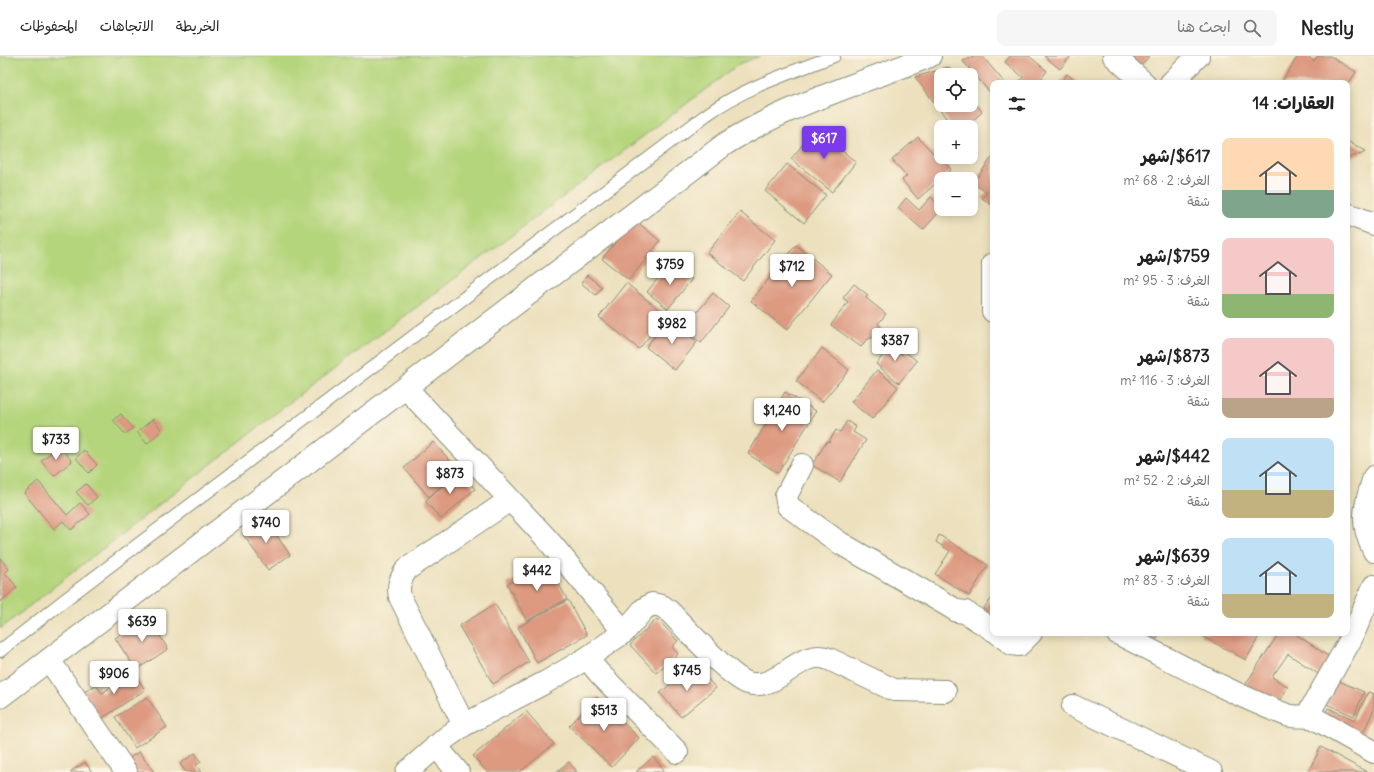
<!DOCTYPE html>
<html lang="ar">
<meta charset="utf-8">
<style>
:root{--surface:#fff;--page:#f6f6f6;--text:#222;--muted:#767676;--line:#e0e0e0;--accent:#7c3aed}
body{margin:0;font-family:Delius,"Playpen Sans Arabic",sans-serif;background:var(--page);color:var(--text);direction:rtl;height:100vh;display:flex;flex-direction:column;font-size:15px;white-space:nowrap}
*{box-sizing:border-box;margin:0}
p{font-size:13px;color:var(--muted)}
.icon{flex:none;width:22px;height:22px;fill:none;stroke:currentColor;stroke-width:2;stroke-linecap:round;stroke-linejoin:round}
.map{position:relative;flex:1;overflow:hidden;direction:ltr}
.drawer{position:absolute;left:990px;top:24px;width:360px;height:556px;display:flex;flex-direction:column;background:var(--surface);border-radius:8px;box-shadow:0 2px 10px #0003;direction:rtl}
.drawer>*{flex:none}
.controls{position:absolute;left:934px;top:12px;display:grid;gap:8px}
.controls a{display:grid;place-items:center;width:44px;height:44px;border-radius:8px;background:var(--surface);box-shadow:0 2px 10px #0003;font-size:20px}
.price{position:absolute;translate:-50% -34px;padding:0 9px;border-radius:4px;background:#fff;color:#222;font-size:13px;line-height:26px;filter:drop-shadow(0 1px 2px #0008)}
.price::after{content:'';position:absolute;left:50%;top:24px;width:12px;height:9px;margin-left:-6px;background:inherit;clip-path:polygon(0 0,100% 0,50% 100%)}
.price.on{background:var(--accent);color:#fff}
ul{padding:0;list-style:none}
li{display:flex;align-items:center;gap:12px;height:100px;padding:0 16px}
li span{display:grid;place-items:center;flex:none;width:112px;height:80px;border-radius:8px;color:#555}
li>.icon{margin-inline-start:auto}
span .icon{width:48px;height:48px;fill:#fffc;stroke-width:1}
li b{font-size:17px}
h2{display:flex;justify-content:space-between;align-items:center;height:48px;padding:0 16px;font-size:17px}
header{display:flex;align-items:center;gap:24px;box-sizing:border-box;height:56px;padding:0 20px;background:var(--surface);border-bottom:1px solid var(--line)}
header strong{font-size:19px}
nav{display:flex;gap:22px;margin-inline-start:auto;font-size:14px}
.search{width:280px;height:36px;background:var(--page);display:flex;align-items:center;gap:10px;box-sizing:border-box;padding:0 14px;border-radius:8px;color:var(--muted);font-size:15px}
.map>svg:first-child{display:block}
.green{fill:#b5d57d;stroke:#6a8958}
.building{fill:#dd9a81}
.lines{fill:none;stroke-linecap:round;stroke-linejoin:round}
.service-casing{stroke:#868e78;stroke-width:14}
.minor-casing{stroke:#868e78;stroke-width:24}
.secondary-casing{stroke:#868e78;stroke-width:24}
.service{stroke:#fff;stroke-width:12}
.minor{stroke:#fff;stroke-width:22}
.secondary{stroke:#fff;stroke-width:22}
</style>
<header>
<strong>Nestly</strong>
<div class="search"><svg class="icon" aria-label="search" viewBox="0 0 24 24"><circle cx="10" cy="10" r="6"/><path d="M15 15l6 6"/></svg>ابحث هنا</div>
<nav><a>الخريطة</a><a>الاتجاهات</a><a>المحفوظات</a></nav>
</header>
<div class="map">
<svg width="1374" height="716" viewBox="0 0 1374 716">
<rect width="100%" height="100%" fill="#fcf5e5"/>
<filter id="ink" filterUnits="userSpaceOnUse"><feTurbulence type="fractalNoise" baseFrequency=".025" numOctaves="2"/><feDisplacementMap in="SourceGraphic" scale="8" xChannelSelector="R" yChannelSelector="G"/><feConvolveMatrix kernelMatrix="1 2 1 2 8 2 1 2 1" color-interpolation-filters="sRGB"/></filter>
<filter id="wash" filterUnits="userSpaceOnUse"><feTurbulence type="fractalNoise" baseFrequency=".012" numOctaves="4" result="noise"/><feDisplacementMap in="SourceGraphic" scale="16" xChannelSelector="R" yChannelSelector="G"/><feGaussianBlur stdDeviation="0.9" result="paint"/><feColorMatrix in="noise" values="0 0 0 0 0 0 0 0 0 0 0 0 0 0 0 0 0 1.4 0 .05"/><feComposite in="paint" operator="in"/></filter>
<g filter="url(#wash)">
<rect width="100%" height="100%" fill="#ece0bd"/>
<polygon class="green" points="0,0 760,0 739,8 280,354 0,573"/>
<g id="blocks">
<g class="building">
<polygon points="976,0 982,0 1005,27 993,27 993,40 963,5"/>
<polygon points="1010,0 1029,0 1047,15 1040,24 1044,27 1018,27 1023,21 1005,6"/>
<polygon points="1044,0 1071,0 1060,13"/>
<polygon points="1127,0 1149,0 1138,14"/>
<polygon points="1298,0 1307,0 1314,5 1318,0 1330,0 1356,16 1347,30 1347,27 1281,27"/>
<polygon points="949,11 955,19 941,19 941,49 971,49 971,41 982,56 966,71 953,71 915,21"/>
<polygon points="1067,18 1078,27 1060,27"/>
<polygon points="815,73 856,106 832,136 791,103"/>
<polygon points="918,81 933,97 935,95 951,114 918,143 902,124 907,120 892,104"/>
<polygon points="1347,85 1366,95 1347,103"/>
<polygon points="993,100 993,150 982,142 987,137 973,127"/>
<polygon points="787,108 826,139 804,167 765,135"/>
<polygon points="931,141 942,153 923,174 898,152 906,142 919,154"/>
<polygon points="740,156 775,184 743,225 707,197"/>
<polygon points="634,163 660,185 629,224 602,203"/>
<polygon points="796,189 832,218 787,274 751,245"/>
<polygon points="671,206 692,223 668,253 647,236"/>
<polygon points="587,219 602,231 596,239 581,227"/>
<polygon points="626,227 666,259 639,293 599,261"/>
<polygon points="854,228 868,239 866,242 886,258 878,268 882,272 876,280 866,284 861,291 831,269 848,246 843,242"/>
<polygon points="713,237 729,251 701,287 687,276 694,268 690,265"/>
<polygon points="669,263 697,286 675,314 646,291"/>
<polygon points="883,284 901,299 904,295 917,305 899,327 876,308 884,298 876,292"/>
<polygon points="822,292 849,314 822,346 796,325"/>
<polygon points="877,314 898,331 872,363 851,346"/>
<polygon points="785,336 816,355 778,417 748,398"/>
<polygon points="121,358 133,372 125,378 113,364"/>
<polygon points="153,363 162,374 147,388 137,376"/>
<polygon points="847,365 856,371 853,376 866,384 840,426 812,409 827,385 829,386 836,374 840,376"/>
<polygon points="433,386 459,414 429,441 404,412"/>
<polygon points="59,390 72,405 54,420 41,405"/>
<polygon points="84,394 97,409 89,417 76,402"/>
<polygon points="459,415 475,433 441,463 425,445"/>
<polygon points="38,425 67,459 80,447 90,458 71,474 63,465 54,473 24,437"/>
<polygon points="86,428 97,441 88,449 76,436"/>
<polygon points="264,461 290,499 268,514 242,477"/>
<polygon points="939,479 988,509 969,540 935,518 950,495 936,486"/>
<polygon points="0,502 9,513 5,517 17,531 0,546"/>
<polygon points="547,506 567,543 527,565 507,528"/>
<polygon points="993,541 993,561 983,553"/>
<polygon points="568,544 587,579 537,607 518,571"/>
<polygon points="495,548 529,606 493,628 459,570"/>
<polygon points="148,561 168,593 136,614 115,582"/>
<polygon points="657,563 678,585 672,591 678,598 656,617 630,589"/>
<polygon points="1143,577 1160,577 1157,583"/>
<polygon points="1201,577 1250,577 1258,582 1246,604 1200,579"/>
<polygon points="1279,577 1294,577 1331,602 1320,619 1288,598 1272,621 1288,631 1277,649 1245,629"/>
<polygon points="690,612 697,621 702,617 716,632 681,661 660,637"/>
<polygon points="134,617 145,634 101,663 84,636 96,629 102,637"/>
<polygon points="1332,622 1364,636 1354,660 1322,646"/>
<polygon points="1368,636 1374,638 1374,653 1361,682 1322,665 1328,652 1355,664"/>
<polygon points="147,641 167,671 135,692 115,661"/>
<polygon points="597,641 639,682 612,711 569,670"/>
<polygon points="526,655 554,688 520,716 487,716 473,700"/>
<polygon points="1321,691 1367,716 1308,716"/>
<polygon points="139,696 154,716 133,716 125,705"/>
<polygon points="195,697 201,706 196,709 201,716 186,716 180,708"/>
<polygon points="653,701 666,716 636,716"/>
<polygon points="85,706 92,716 70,716"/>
<polygon points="569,706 577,716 556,716"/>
</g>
</g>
</g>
<g filter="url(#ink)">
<use href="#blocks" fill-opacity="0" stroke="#868e78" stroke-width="1"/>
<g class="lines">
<defs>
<path id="service" d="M0 595 62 546 706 59C745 31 790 17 834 0"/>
<g id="minor">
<polyline points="1114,0 1144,27"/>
<polyline points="1171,27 1198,0"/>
<polyline points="1347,158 1374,168"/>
<polyline points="993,208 993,255"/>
<polyline points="406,332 548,484 624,576 587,602 599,617 677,696"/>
<polyline points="802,409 786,440 788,450 840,487 949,550 957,555 965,556 993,574"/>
<path d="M1374 421C1365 450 1359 466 1374 495"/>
<path d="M624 576 644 553 652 548 662 550 669 555C684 571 730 621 748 627 779 636 799 591 829 603L894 634 945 635"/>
<polyline points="998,577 1012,588 1019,589 1031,577"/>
<path d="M1117 577C1173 605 1229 637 1287 659 1296 662 1305 659 1314 662L1374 696"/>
<polyline points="49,604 126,716"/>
<polyline points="1073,650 1211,716"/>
<polyline points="1307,660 1351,583 1374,530"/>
<polyline points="464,669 546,626 587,602"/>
<polyline points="436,690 458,716"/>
<path d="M407 716 447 681 464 669 400 541C397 529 401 522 407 513L510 444"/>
</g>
<path id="secondary" d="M0 641 725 88C787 49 862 27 930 0"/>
</defs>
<use href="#service" class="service-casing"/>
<use href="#minor" class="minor-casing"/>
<use href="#secondary" class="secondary-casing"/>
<use href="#service" class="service"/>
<use href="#minor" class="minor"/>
<use href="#secondary" class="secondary"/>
</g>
</g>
</svg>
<div class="controls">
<a><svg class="icon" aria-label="locate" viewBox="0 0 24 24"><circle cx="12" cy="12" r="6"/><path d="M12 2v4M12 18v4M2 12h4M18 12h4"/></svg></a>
<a>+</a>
<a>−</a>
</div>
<b class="price on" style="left:824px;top:104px">$617</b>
<b class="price" style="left:670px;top:230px">$759</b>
<b class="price" style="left:792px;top:232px">$712</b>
<b class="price" style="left:672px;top:289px">$982</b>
<b class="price" style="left:895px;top:306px">$387</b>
<b class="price" style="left:782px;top:376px">$1,240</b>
<b class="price" style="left:56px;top:405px">$733</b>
<b class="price" style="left:450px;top:439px">$873</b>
<b class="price" style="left:266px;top:488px">$740</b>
<b class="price" style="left:537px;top:536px">$442</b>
<b class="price" style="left:142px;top:587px">$639</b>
<b class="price" style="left:687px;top:636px">$745</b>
<b class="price" style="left:114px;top:639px">$906</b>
<b class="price" style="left:604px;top:676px">$513</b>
<section class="drawer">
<h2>العقارات: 14<svg class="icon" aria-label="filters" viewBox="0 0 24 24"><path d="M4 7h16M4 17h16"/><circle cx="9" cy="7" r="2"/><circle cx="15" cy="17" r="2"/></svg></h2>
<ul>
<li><span style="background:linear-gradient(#ffd9b3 65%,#7fa58c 0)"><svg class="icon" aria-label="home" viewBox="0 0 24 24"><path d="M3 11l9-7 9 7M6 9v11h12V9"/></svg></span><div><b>$617/شهر</b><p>الغرف: 2 · 68 m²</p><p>شقة</p></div></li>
<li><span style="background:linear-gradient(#f6c9c9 70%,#8fb573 0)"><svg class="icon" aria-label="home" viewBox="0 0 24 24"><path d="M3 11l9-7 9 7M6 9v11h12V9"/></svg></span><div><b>$759/شهر</b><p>الغرف: 3 · 95 m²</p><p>شقة</p></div></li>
<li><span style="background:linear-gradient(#f6c9c9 75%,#b9a48a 0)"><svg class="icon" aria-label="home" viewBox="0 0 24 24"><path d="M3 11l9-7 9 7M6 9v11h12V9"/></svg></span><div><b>$873/شهر</b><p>الغرف: 3 · 116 m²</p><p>شقة</p></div></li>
<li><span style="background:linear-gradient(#bfe0f5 65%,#c2b280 0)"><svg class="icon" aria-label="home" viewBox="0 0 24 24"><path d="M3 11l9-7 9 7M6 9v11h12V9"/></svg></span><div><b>$442/شهر</b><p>الغرف: 2 · 52 m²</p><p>شقة</p></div></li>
<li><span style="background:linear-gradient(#bfe0f5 70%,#c2b280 0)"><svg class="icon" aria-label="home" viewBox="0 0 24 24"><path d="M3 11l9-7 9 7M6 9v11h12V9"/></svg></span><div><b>$639/شهر</b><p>الغرف: 3 · 83 m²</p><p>شقة</p></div></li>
</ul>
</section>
</div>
